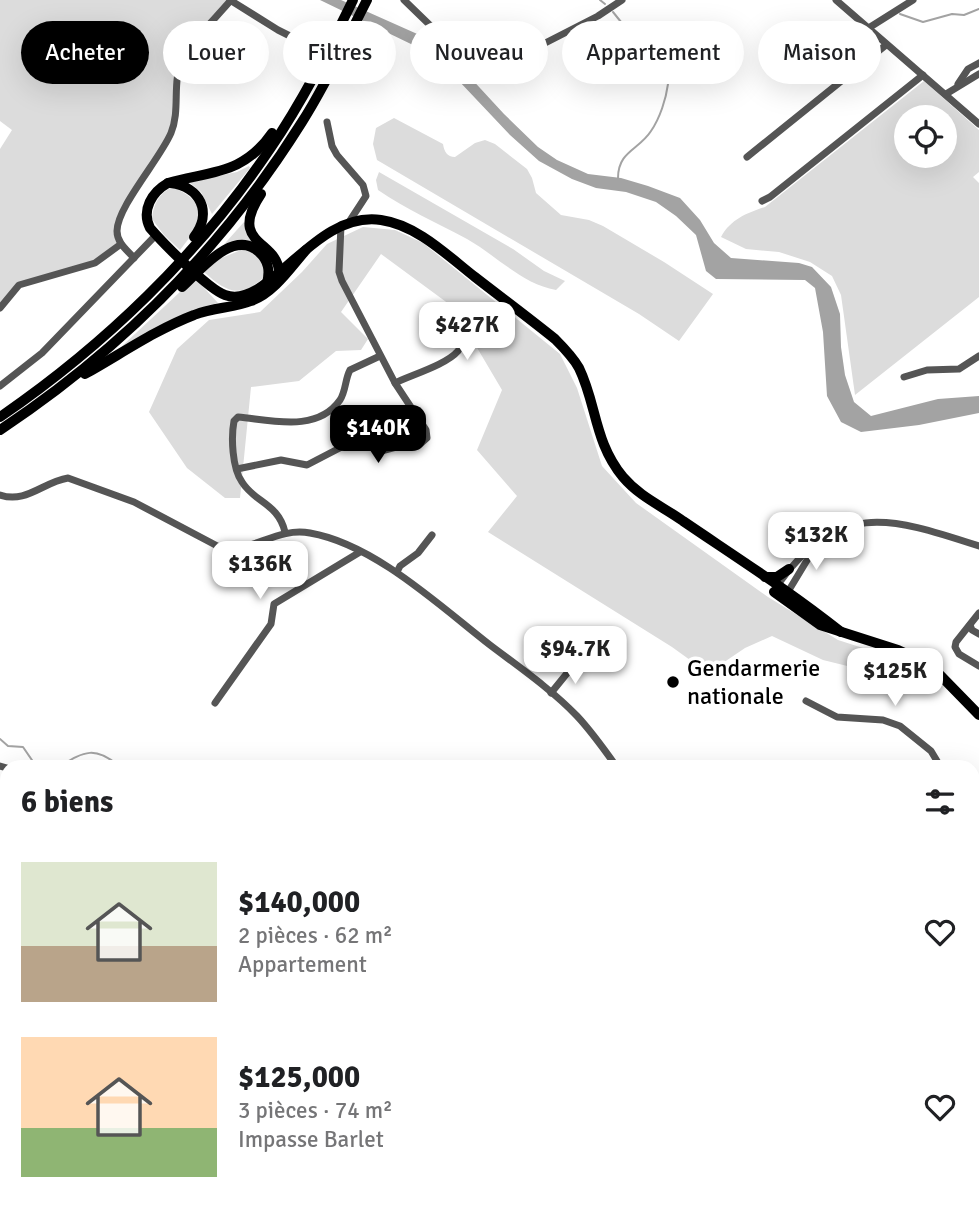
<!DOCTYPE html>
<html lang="fr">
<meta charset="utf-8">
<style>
:root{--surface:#fff;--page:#f6f6f6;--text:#202124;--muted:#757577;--accent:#000}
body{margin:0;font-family:Signika,sans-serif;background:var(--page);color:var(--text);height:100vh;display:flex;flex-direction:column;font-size:26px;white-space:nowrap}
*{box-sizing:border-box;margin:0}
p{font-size:23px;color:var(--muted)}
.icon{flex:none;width:38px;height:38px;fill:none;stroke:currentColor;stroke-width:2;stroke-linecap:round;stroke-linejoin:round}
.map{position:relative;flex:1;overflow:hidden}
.panel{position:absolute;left:0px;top:760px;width:980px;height:450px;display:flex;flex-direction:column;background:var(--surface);border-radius:21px 21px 0 0;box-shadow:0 7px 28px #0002}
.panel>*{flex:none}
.guide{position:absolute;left:21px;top:21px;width:938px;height:63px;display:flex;gap:14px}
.buttons{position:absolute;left:894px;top:105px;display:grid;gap:14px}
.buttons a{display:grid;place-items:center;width:63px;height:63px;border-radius:50%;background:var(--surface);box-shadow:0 7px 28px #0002;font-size:35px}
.price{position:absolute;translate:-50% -60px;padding:0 16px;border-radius:14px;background:#fff;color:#222;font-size:23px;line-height:46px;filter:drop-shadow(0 2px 4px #0008)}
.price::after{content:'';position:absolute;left:50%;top:42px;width:21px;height:16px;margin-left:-10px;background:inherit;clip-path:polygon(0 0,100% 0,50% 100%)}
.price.selected{background:var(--accent);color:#fff}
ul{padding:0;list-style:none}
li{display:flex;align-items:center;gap:21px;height:175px;padding:0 21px}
li span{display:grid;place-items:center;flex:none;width:196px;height:140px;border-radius:0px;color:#555}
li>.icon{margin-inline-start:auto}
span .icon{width:84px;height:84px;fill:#fffc;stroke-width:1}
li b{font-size:30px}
h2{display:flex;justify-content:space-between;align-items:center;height:84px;padding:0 21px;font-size:30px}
.chip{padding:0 24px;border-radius:32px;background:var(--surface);box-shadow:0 7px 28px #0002;font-size:24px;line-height:63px}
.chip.selected{background:var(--accent);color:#fff}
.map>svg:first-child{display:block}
.green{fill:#dcdcdc;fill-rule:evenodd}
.water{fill:#a3a3a3}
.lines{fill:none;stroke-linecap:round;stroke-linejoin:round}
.stream{stroke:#a3a3a3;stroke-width:2}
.minor{stroke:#555;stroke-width:7}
.major{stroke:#000;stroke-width:10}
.highway{stroke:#000;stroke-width:10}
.poi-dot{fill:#000;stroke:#fff;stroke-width:2.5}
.labels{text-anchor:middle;stroke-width:7;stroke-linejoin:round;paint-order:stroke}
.poi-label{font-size:24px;fill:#000;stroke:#fff;text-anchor:start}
</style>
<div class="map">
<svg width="979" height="1209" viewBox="0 0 979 1209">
<rect width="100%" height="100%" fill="#fff"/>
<g class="green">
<polygon points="0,0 230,0 182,60 176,119 118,224 121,244 105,257 25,282 0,308 0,149 12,130 0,121"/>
<path d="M924 81 979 130V172L973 177 979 183V297L855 395 841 295 832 276 810 262 779 252 746 249 721 237C731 219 747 213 765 207ZM906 117H945V156H906Z"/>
<path d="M394 118 443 144C444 151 447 157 455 157L475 143 485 140 495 144 527 169 532 178 536 193 561 215 589 220 603 226 664 262 713 294 679 341 639 314 377 160 373 144 376 128Z"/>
<polygon points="249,166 250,168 212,214 201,192 189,182 237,172"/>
<path d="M379 172 513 249 544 271 565 281 556 290C522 284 497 256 467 239 437 223 406 209 378 190L376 180Z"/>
<path d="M172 187C188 194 196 199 202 216L196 229 180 250 164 235 152 219C153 204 159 194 172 187Z"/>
<polygon points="244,222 248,236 253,243 219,250"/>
<polygon points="363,227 395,230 423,243 560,354 577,388 602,466 636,503 768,597 838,640 919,666 908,681 823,660 772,636 745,648 708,673 672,647 488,532 517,496 477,450 502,390 453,307 381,254 341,312 368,339 361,350 336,351 299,381 251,387 240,498 225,498 187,468 149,412 177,349 209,320 260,312 302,272 327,244"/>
<path d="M241 250H247L263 260 265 276C241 300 226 292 204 272L219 259Z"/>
<polygon points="195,278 218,303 206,306 121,347"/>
<polygon points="0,836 7,840 7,891 0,907"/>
<polygon points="0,1106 7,1109 7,1202 365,1202 363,1209 0,1209"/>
</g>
<polygon class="water" points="320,0 341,0 424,37 456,62 504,114 538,147 557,160 588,174 621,178 648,186 680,198 700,220 714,243 731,258 799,263 812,267 831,287 840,314 841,347 845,375 854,402 871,416 938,399 979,396 979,413 919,425 861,432 841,422 827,396 823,332 815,288 805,280 716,279 706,271 696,235 676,216 656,202 626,192 596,188 572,179 539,161 510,135 441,62 413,45"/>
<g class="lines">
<g class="stream">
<polyline points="600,0 605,4"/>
<path d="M613 12 662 73 668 84C666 99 660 118 651 131 639 150 618 151 618 178"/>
<polyline points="900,14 923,22 952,14 964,15 979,9"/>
<polyline points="0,739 8,746 23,747 36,766"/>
<path d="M60 766C85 751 95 746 119 766"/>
<polyline points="365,1209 368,1202"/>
</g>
<g class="minor">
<polyline points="230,0 278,30 308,45"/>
<polyline points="404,0 437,32 447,38 456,39 469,25 473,25 512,60 598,16 622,0"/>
<polyline points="836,0 979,124"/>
<polyline points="867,29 913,0"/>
<polyline points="958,84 968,69 979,63"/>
<polyline points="946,94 979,74"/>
<polyline points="327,122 332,146 337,155 363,185 366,196 349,222"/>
<polyline points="747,157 886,45"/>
<polyline points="762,201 770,197 923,75"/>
<path d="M134 258C127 250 117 243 117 231 117 207 160 159 171 133 181 109 171 81 183 59 195 37 215 19 231 0"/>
<polyline points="0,308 19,285 95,263 121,244"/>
<polyline points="904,377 927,370 959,369 979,356"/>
<path d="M395 383C411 375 446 365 458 351 462 346 462 341 461 334L437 313"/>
<polyline points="0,386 42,353 156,235"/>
<polyline points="237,469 281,460 307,465 357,439 381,451 400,446 418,446 427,438 426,430 395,383 342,281 339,272 341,225"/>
<path d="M0 495C26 504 43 482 68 478L134 502 223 549C254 551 278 527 310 533 374 544 440 606 490 645 519 667 551 689 577 716 591 731 604 749 616 766"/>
<path d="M285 532C278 503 255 503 242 482 232 468 231 437 234 421L238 417C271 420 317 433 340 400 346 391 345 379 350 370L380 356"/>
<polyline points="397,572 400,566 418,553 432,535"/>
<path d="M775 589C836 500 888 516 979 546"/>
<polyline points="786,595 809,557 822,541"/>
<polyline points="979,613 956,642 955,647 959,654 979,666"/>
<polyline points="970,625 972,630 979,634"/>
<polyline points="551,693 577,661"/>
<polyline points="806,701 837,717 883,720 900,726 931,751 940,766"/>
<polyline points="215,703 271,624 274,604 360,552"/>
<polyline points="0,766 7,768"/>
<polyline points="0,830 7,834"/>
<polyline points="973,966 979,971"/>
<polyline points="0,979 7,965"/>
<polyline points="973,1042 979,1027"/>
<polyline points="0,1072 7,1062"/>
<polyline points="973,1079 979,1062"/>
<polyline points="973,1096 979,1105"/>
<polyline points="0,1106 7,1109"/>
<polyline points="973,1190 979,1199"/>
<polyline points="535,1202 547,1209"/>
<polyline points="374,1209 376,1202"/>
<polyline points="715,1209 720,1202"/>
</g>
<g class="major">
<path d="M168 183C152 192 141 210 150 228 163 243 208 289 225 295 269 311 313 210 381 220 417 225 448 256 475 277 502 298 529 318 555 339 564 348 573 357 579 368 597 405 594 442 623 477 640 497 662 506 683 521 736 557 791 592 841 632"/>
<polyline points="765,577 777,577 789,569"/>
<polyline points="774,592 820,625 898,650 922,661 940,675 979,715"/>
<polyline points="973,944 979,928"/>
<polyline points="907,1202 911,1209"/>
<polyline points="872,1209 875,1202"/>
</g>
<g class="highway">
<path d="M168 183C212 171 244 174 272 133"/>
<path d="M171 183C200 187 213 212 194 237"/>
<path d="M261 194C227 245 278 240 279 272"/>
<path d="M182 287C200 271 233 228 259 252 269 261 270 271 267 283"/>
<path d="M85 374C121 354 155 330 194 315 213 307 234 308 251 301 274 293 291 267 306 250"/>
<path d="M0 417C105 345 199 254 270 149 302 102 328 51 353 0"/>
<path d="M0 430C122 349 225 245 302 122 327 83 346 41 367 0"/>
</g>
</g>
<circle class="poi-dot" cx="673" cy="682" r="7"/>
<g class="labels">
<g class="poi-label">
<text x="687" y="676">Gendarmerie<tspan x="687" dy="28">nationale</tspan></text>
</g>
</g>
</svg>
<div class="buttons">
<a><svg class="icon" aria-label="locate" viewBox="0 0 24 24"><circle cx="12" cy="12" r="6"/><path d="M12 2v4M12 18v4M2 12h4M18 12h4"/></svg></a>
</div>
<b class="price" style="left:467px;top:362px">$427K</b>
<b class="price selected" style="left:378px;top:465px">$140K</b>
<b class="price" style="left:816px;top:572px">$132K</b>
<b class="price" style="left:260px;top:601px">$136K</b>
<b class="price" style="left:575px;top:686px">$94.7K</b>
<b class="price" style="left:895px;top:708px">$125K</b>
<div class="guide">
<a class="chip selected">Acheter</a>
<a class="chip">Louer</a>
<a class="chip">Filtres</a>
<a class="chip">Nouveau</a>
<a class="chip">Appartement</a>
<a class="chip">Maison</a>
</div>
<section class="panel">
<h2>6 biens<svg class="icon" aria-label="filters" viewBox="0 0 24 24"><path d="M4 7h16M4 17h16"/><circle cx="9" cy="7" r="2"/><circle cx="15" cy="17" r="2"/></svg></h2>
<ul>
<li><span style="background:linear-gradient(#dfe7d0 60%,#b9a48a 0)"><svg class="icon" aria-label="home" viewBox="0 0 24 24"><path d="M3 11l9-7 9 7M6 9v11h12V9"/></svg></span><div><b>$140,000</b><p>2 pièces · 62 m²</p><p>Appartement</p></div><svg class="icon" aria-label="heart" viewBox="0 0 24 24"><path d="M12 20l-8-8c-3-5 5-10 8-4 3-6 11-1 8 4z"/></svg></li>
<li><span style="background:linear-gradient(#ffd9b3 65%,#8fb573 0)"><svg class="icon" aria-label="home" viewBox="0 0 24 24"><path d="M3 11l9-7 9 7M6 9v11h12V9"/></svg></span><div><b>$125,000</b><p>3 pièces · 74 m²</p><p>Impasse Barlet</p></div><svg class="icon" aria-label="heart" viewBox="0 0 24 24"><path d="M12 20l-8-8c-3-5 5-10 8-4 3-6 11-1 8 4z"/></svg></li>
</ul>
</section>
</div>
